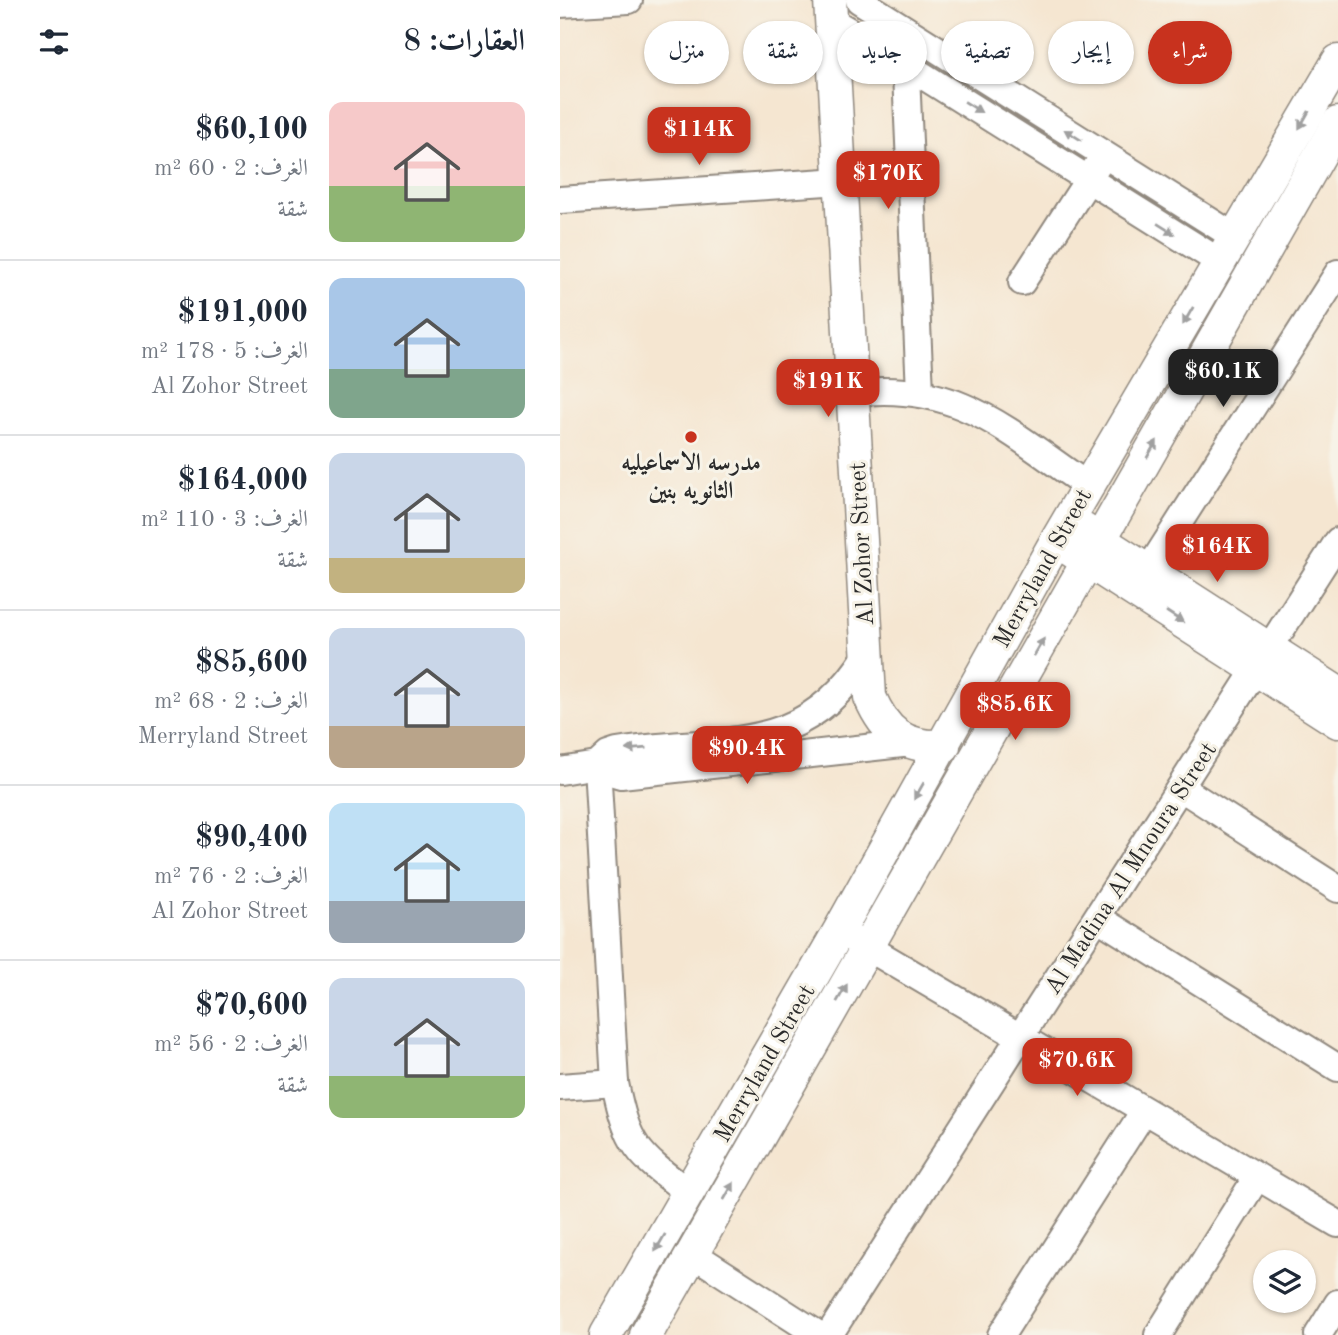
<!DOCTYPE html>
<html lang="ar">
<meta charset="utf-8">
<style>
:root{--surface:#fff;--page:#f6f6f7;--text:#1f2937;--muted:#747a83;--line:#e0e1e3;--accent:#c8321e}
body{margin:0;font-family:"Old Standard TT",Amiri,serif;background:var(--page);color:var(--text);direction:rtl;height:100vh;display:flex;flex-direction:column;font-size:26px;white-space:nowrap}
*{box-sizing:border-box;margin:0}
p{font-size:23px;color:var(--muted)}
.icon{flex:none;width:38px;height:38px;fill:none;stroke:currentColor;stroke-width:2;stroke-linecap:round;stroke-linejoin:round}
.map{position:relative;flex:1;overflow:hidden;direction:ltr}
.side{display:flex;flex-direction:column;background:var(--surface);width:560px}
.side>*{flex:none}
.top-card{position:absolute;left:21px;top:21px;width:651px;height:63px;direction:rtl;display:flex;gap:14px}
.tools{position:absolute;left:693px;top:1250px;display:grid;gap:14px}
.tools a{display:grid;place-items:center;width:63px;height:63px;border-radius:50%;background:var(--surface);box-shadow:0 2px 5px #0004;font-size:35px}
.price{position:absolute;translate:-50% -60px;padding:0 16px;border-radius:14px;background:var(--accent);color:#fff;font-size:23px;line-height:46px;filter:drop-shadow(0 2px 4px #0008)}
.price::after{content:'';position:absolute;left:50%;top:42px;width:21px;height:16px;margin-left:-10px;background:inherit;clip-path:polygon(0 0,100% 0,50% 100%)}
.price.active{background:#222;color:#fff}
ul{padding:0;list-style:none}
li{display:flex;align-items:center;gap:21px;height:175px;padding:0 35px}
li+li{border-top:2px solid var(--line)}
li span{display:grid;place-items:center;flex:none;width:196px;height:140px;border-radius:14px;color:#555}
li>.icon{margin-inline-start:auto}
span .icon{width:84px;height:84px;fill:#fffc;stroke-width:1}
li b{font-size:30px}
h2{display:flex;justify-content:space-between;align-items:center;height:84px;padding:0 35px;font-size:30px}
.tag{padding:0 24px;border-radius:32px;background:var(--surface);box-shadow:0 2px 5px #0004;font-size:24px;line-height:63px}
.tag.active{background:var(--accent);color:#fff}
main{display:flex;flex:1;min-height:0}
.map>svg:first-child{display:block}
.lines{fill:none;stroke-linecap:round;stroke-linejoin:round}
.minor-casing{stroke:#90887e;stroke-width:30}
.tertiary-casing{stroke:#90887e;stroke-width:35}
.minor{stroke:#fff;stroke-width:26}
.tertiary{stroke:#fff;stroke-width:32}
.oneway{fill:#a0a0a0}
.poi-dot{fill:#c8321e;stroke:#f7f3e8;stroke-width:2.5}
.labels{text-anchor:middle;stroke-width:6;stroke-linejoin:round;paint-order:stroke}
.poi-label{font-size:24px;font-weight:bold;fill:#2b2b2b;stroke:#f7f3e8}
.street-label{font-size:24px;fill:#2b2b2b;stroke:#f7f3e8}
</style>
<main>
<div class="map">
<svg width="778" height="1335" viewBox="0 0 778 1335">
<rect width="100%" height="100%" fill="#f7f3e8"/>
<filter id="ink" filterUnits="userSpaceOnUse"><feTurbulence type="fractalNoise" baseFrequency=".0143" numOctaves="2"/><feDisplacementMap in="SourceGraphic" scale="14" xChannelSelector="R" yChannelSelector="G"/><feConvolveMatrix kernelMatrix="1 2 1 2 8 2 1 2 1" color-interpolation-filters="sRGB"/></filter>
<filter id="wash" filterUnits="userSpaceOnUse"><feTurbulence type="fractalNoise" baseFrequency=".00686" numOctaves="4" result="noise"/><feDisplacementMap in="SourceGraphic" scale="28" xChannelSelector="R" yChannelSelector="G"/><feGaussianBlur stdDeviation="1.57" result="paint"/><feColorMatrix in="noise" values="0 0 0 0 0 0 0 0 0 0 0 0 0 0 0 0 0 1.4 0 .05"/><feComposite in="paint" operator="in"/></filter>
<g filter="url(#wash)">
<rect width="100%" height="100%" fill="#f5e6d1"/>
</g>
<g filter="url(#ink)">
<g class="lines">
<defs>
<g id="minor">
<polyline points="299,0 675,237"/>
<polyline points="0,4 69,0"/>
<polyline points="272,21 346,65 660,262"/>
<polyline points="345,51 360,392"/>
<polyline points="0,200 281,181"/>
<polyline points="462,282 537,166"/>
<path d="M293 393C397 380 447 431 528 486"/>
<polyline points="588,571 778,273"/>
<path d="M37 765 55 1083C68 1148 78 1154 129 1193"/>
<polyline points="37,765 44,770 61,775 351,743"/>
<path d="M0 771 37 765 48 755 57 752C161 735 242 760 307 655"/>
<polyline points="621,788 778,889"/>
<polyline points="538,918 778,1068"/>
<polyline points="290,937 778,1224"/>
<polyline points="0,1087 55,1083"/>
<polyline points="133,1254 259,1335"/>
<polyline points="269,1335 778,541"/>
<polyline points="441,1335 584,1111"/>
<polyline points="598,1335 697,1177"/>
<polyline points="758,1335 778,1303"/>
</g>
<g id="tertiary">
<path d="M270 0 310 697C325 732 344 748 384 746"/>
<polyline points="523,529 778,693"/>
<polyline points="512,551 778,722"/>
<polyline points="46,1335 279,931 496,541 778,61"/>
<polyline points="86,1335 778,123"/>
</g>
</defs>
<use href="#minor" class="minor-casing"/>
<use href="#tertiary" class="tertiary-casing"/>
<use href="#minor" class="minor"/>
<use href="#tertiary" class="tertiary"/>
</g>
<defs><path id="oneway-solid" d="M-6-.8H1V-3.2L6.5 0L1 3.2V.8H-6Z" transform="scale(1.75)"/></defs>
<g class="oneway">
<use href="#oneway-solid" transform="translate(413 107) rotate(32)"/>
<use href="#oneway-solid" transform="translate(744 120) rotate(120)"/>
<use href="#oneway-solid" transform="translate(513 135) rotate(-148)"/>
<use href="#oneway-solid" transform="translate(606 229) rotate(32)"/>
<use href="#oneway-solid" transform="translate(628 316) rotate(120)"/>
<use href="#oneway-solid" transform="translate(592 449) rotate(-60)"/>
<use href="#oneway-solid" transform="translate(615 617) rotate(33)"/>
<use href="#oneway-solid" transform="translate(479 647) rotate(-60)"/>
<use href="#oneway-solid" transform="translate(76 749) rotate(175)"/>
<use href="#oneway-solid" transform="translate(359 791) rotate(120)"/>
<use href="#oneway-solid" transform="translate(282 993) rotate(-60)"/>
<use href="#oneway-solid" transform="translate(169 1191) rotate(-60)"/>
<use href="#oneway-solid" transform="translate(100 1243) rotate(120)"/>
</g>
</g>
<circle class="poi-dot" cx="131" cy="437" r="7"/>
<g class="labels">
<g class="poi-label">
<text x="131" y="470">مدرسه الاسماعيليه<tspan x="131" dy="28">الثانويه بنين</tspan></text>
</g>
<g class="street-label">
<text transform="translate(301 544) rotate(-93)" y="8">Al Zohor Street</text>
<text transform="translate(482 568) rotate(-61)" y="8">Merryland Street</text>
<text transform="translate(570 868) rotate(-57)" y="8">Al Madina Al Mnoura Street</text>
<text transform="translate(204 1063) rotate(-60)" y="8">Merryland Street</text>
</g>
</g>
</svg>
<div class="tools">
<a><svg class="icon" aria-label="layers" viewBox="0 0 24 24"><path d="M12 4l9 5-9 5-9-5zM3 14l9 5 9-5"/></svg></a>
</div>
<b class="price" style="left:139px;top:167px">$114K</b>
<b class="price" style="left:328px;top:211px">$170K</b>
<b class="price active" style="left:663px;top:409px">$60.1K</b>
<b class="price" style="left:268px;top:419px">$191K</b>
<b class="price" style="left:657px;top:584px">$164K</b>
<b class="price" style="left:455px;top:742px">$85.6K</b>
<b class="price" style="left:187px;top:786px">$90.4K</b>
<b class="price" style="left:517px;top:1098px">$70.6K</b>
<div class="top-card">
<a class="tag active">شراء</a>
<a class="tag">إيجار</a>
<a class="tag">تصفية</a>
<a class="tag">جديد</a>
<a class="tag">شقة</a>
<a class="tag">منزل</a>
</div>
</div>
<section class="side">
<h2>العقارات: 8<svg class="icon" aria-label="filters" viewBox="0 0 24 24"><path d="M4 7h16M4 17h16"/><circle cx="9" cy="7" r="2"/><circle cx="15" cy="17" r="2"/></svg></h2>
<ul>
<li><span style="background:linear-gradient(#f6c9c9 60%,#8fb573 0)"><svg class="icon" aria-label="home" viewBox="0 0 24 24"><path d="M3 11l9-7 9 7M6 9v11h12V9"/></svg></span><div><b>$60,100</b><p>الغرف: 2 · 60 m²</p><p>شقة</p></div></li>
<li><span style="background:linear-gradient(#a9c7e8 65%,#7fa58c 0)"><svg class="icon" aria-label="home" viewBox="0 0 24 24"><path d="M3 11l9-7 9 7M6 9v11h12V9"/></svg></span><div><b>$191,000</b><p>الغرف: 5 · 178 m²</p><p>Al Zohor Street</p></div></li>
<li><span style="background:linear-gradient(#c9d6e8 75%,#c2b280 0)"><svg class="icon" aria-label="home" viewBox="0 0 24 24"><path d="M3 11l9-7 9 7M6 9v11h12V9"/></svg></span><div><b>$164,000</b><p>الغرف: 3 · 110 m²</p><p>شقة</p></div></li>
<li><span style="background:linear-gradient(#c9d6e8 70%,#b9a48a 0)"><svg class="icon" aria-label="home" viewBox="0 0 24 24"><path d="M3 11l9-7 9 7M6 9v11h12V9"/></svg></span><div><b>$85,600</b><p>الغرف: 2 · 68 m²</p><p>Merryland Street</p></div></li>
<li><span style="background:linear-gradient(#bfe0f5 70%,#9aa5b1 0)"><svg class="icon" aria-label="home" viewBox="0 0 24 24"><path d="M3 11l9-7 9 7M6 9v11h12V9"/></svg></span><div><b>$90,400</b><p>الغرف: 2 · 76 m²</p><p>Al Zohor Street</p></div></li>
<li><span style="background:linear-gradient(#c9d6e8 70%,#8fb573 0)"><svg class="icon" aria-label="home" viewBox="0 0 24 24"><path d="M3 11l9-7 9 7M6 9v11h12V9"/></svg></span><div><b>$70,600</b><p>الغرف: 2 · 56 m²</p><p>شقة</p></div></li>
</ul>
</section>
</main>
